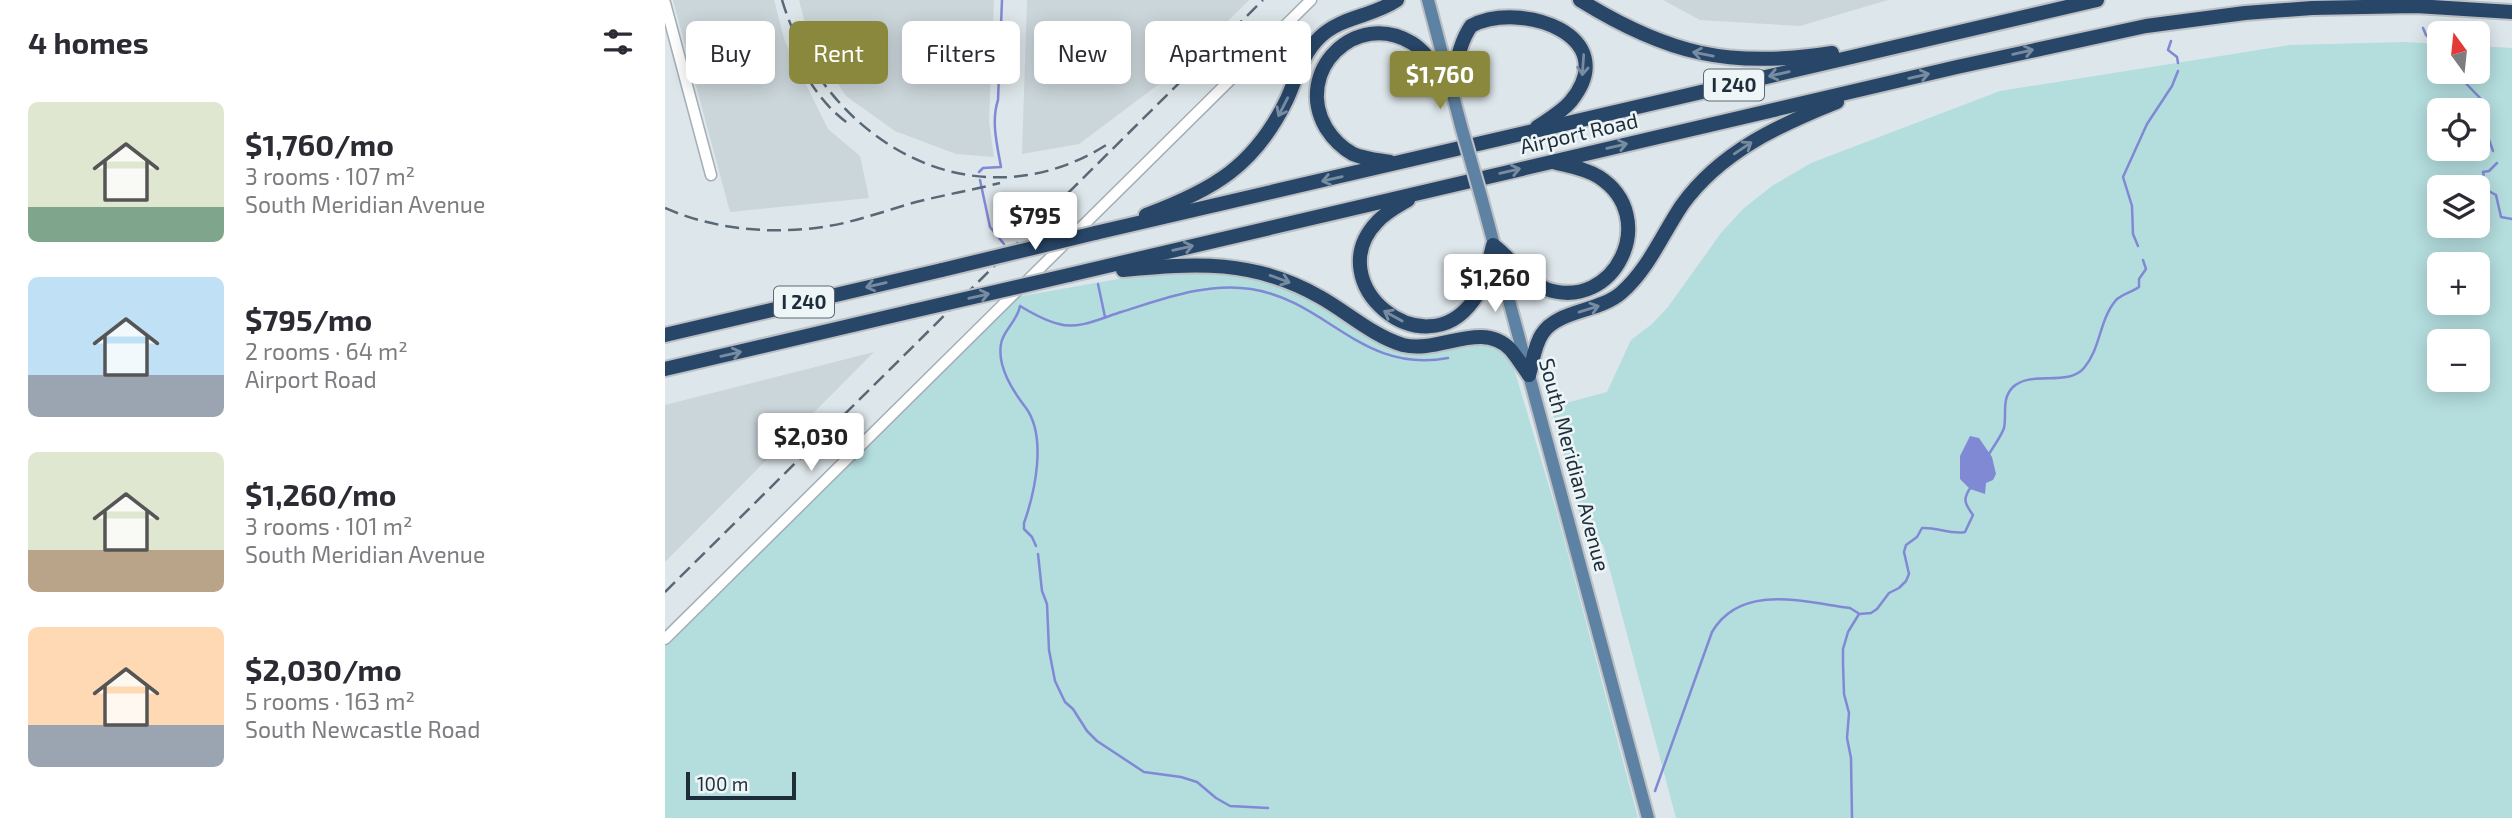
<!DOCTYPE html>
<meta charset="utf-8">
<style>
:root{--surface:#fff;--page:#f2f2f3;--text:#2b2b33;--muted:#7c7c81;--accent:#89883d}
body{margin:0;font-family:"Exo 2",sans-serif;background:var(--page);color:var(--text);height:100vh;display:flex;flex-direction:column;font-size:26px;white-space:nowrap}
*{box-sizing:border-box;margin:0}
p{font-size:23px;color:var(--muted)}
.icon{flex:none;width:38px;height:38px;fill:none;stroke:currentColor;stroke-width:2;stroke-linecap:round;stroke-linejoin:round}
.map{position:relative;flex:1;overflow:hidden}
.side{display:flex;flex-direction:column;background:var(--surface);width:665px}
.side>*{flex:none}
.top-card{position:absolute;left:21px;top:21px;width:665px;height:63px;display:flex;gap:14px}
.needle{width:46px;rotate:345deg}
.controls{position:absolute;left:1762px;top:21px;display:grid;gap:14px}
.controls a{display:grid;place-items:center;width:63px;height:63px;border-radius:10px;background:var(--surface);box-shadow:0 4px 18px #0003;font-size:35px}
.scale{position:absolute;left:21px;bottom:18px;width:110px;box-sizing:border-box;padding-left:7px;border:4px solid #1e2d3a;border-top:0;font-size:19px;line-height:24px;white-space:nowrap;color:#1e2d3a;-webkit-text-stroke:5px #edf5f7;paint-order:stroke}
.price{position:absolute;translate:-50% -60px;padding:0 16px;border-radius:7px;background:#fff;color:#222;font-size:23px;line-height:46px;filter:drop-shadow(0 2px 4px #0008)}
.price::after{content:'';position:absolute;left:50%;top:42px;width:21px;height:16px;margin-left:-10px;background:inherit;clip-path:polygon(0 0,100% 0,50% 100%)}
.price.active{background:var(--accent);color:#fff}
ul{padding:0;list-style:none}
li{display:flex;align-items:center;gap:21px;height:175px;padding:0 28px}
li span{display:grid;place-items:center;flex:none;width:196px;height:140px;border-radius:10px;color:#555}
li>.icon{margin-inline-start:auto}
span .icon{width:84px;height:84px;fill:#fffc;stroke-width:1}
li b{font-size:30px}
h2{display:flex;justify-content:space-between;align-items:center;height:84px;padding:0 28px;font-size:30px}
.chip{padding:0 24px;border-radius:10px;background:var(--surface);box-shadow:0 4px 18px #0003;font-size:24px;line-height:63px}
.chip.active{background:var(--accent);color:#fff}
main{display:flex;flex:1;min-height:0}
.map>svg:first-child{display:block}
.built{fill:#cbd6da}
.green{fill:#b4ddde;fill-rule:evenodd}
.water{fill:#8089d4}
.lines{fill:none;stroke-linecap:round;stroke-linejoin:round}
.stream{stroke:#8089d4;stroke-width:2.5}
.minor-casing{stroke:#a4aeb5;stroke-width:13}
.major-casing{stroke:#bcc0c4;stroke-width:16}
.highway-casing{stroke:#bcc0c4;stroke-width:18}
.minor{stroke:#fff;stroke-width:10}
.major{stroke:#5e82a3;stroke-width:12}
.highway{stroke:#284668;stroke-width:14}
.rail{stroke:#586877;stroke-width:2.5;stroke-dasharray:14 7;stroke-linecap:butt}
.major-bridge-casing{stroke:#bcc0c4;stroke-width:16;stroke-linecap:butt}
.highway-bridge-casing{stroke:#bcc0c4;stroke-width:18;stroke-linecap:butt}
.major-bridge{stroke:#5e82a3;stroke-width:12}
.highway-bridge{stroke:#284668;stroke-width:14}
.oneway{stroke:#778ca1}
.labels{text-anchor:middle;stroke-width:5;stroke-linejoin:round;paint-order:stroke}
.shield{fill:#edf5f7;stroke:#5c6973;stroke-width:2}
.shield-label{font-size:19px;font-weight:bold;fill:#1e2d3a}
.street-label{font-size:21px;fill:#1e2d3a;stroke:#edf5f7}
</style>
<main>
<section class="side">
<h2>4 homes<svg class="icon" aria-label="filters" viewBox="0 0 24 24"><path d="M4 7h16M4 17h16"/><circle cx="9" cy="7" r="2"/><circle cx="15" cy="17" r="2"/></svg></h2>
<ul>
<li><span style="background:linear-gradient(#dfe7d0 75%,#7fa58c 0)"><svg class="icon" aria-label="home" viewBox="0 0 24 24"><path d="M3 11l9-7 9 7M6 9v11h12V9"/></svg></span><div><b>$1,760/mo</b><p>3 rooms · 107 m²</p><p>South Meridian Avenue</p></div></li>
<li><span style="background:linear-gradient(#bfe0f5 70%,#9aa5b1 0)"><svg class="icon" aria-label="home" viewBox="0 0 24 24"><path d="M3 11l9-7 9 7M6 9v11h12V9"/></svg></span><div><b>$795/mo</b><p>2 rooms · 64 m²</p><p>Airport Road</p></div></li>
<li><span style="background:linear-gradient(#dfe7d0 70%,#b9a48a 0)"><svg class="icon" aria-label="home" viewBox="0 0 24 24"><path d="M3 11l9-7 9 7M6 9v11h12V9"/></svg></span><div><b>$1,260/mo</b><p>3 rooms · 101 m²</p><p>South Meridian Avenue</p></div></li>
<li><span style="background:linear-gradient(#ffd9b3 70%,#9aa5b1 0)"><svg class="icon" aria-label="home" viewBox="0 0 24 24"><path d="M3 11l9-7 9 7M6 9v11h12V9"/></svg></span><div><b>$2,030/mo</b><p>5 rooms · 163 m²</p><p>South Newcastle Road</p></div></li>
</ul>
</section>
<div class="map">
<svg width="1847" height="818" viewBox="0 0 1847 818">
<rect width="100%" height="100%" fill="#dde6ea"/>
<g class="built">
<polygon points="8,0 109,0 120,42 163,129 195,156 204,198 65,212"/>
<polygon points="134,0 329,0 324,121 329,157 291,154 230,131 181,96 144,39"/>
<polygon points="362,0 584,0 518,66 414,144 357,154"/>
<polygon points="998,0 1223,0 1135,26 1035,20"/>
<polygon points="209,352 0,562 0,405"/>
</g>
<g class="green">
<path d="M1741 42 1774 44V72H1813V46L1847 48V818H1011L938 544 924 548 886 407 942 392 966 340 987 324 1003 307 1056 233 1078 209 1107 186 1146 163 1335 91 1625 45ZM1774 110H1813V149H1774ZM1774 187H1813V226H1774ZM1774 264H1813V303H1774ZM1774 341H1813V380H1774Z"/>
<polygon points="536,267 617,284 724,344 809,340 840,350 847,362 892,513 973,818 0,818 0,644 351,297 482,274"/>
</g>
<polygon class="water" points="1305,436 1314,438 1327,457 1331,474 1328,480 1321,483 1320,494 1305,489 1295,479 1295,456"/>
<g class="lines">
<g class="stream">
<polyline points="1758,28 1761,35 1774,47"/>
<polyline points="1506,41 1503,50 1512,57 1513,63"/>
<polyline points="1790,72 1815,98 1815,114 1828,151"/>
<polyline points="1832,163 1824,171 1818,172 1819,178 1817,182 1820,189 1831,195 1836,217 1847,219"/>
<path d="M314 172 318 168 336 167C332 145 326 121 333 100L337 0"/>
<polyline points="315,180 325,227 339,244"/>
<polyline points="1473,246 1468,234 1467,206 1458,177 1482,124 1507,86 1513,71"/>
<polyline points="433,284 440,317"/>
<path d="M1323 456C1327 448 1336 437 1339 428 1342 414 1336 399 1348 387 1366 370 1403 387 1419 368 1436 348 1434 320 1451 300 1457 294 1467 292 1474 287V279L1481 269 1478 260"/>
<path d="M371 546 367 537 359 529V523C370 492 382 437 361 408 348 391 332 367 336 344 338 330 352 322 355 306 367 313 380 321 394 324 413 330 437 318 456 312 498 299 542 282 586 289 663 301 696 374 783 358"/>
<polyline points="373,554 377,591 382,604 384,650 390,681 400,702 408,709 422,731 432,741 479,772 516,777 532,782 551,798 565,806 603,808"/>
<path d="M990 791 1047 632C1076 583 1139 602 1185 608L1193 613"/>
<path d="M1187 818 1186 758 1182 738 1184 713 1179 694 1178 664V649L1183 632 1194 614 1206 613 1212 609 1224 593 1234 588 1241 581 1244 574 1239 552 1241 545 1252 537 1257 528C1271 527 1287 535 1300 532L1308 515C1300 504 1297 499 1306 487"/>
</g>
<defs>
<g id="minor">
<polyline points="0,3 46,175"/>
<polyline points="0,639 646,0"/>
</g>
<g id="major">
<polyline points="763,0 796,126"/>
<polyline points="817,200 983,818"/>
</g>
<g id="highway">
<path d="M915 0C1002 54 1065 69 1167 53"/>
<path d="M786 87C791 67 794 43 806 26 855 0 959 35 906 101 897 112 884 119 872 127"/>
<path d="M725 162C713 160 700 159 688 154 677 148 668 139 661 128 628 71 691 9 747 43 763 53 774 73 786 87"/>
<path d="M743 200C733 206 721 212 712 222 654 283 758 370 808 301 820 285 823 264 828 245 847 259 859 280 881 289 950 313 996 217 934 177 920 168 903 166 888 162"/>
<path d="M481 215C548 190 590 166 622 99 632 77 637 54 655 37 677 16 707 17 732 0"/>
<polyline points="430,233 1432,0"/>
<path d="M458 270C531 263 588 259 655 297 682 312 708 336 738 345 774 354 816 320 845 349 852 357 858 367 864 375"/>
<polyline points="404,275 1292,67 1481,26 1580,13 1647,8 1751,6 1847,12"/>
<polyline points="0,335 277,270"/>
<polyline points="0,369 248,311"/>
<path d="M864 375C868 362 869 346 877 334 892 310 934 312 956 293 983 270 998 233 1017 205 1055 152 1114 125 1172 102"/>
</g>
</defs>
<use href="#minor" class="minor-casing"/>
<use href="#major" class="major-casing"/>
<use href="#highway" class="highway-casing"/>
<use href="#minor" class="minor"/>
<use href="#major" class="major"/>
<use href="#highway" class="highway"/>
<g class="rail">
<path d="M117 0C160 143 312 230 446 142"/>
<path d="M134 62C147 88 163 110 187 126"/>
<path d="M0 208C54 232 121 236 179 223 203 217 227 209 251 202 279 195 307 190 335 183"/>
<polyline points="0,592 598,0"/>
</g>
<defs>
<polyline id="major-bridge" points="796,126 817,200"/>
<g id="highway-bridge">
<polyline points="277,270 430,233"/>
<polyline points="248,311 404,275"/>
</g>
</defs>
<use href="#major-bridge" class="major-bridge-casing"/>
<use href="#highway-bridge" class="highway-bridge-casing"/>
<use href="#major-bridge" class="major-bridge"/>
<use href="#highway-bridge" class="highway-bridge"/>
</g>
<defs><path id="oneway-shaft" d="M-6 0H5M1.5-3L5.5 0L1.5 3" fill="none" stroke-width="1.6" stroke-linecap="round" stroke-linejoin="round" transform="scale(1.75)"/></defs>
<g class="oneway">
<use href="#oneway-shaft" transform="translate(1358 52) rotate(-13)"/>
<use href="#oneway-shaft" transform="translate(1038 54) rotate(-169)"/>
<use href="#oneway-shaft" transform="translate(918 65) rotate(94)"/>
<use href="#oneway-shaft" transform="translate(1114 74) rotate(167)"/>
<use href="#oneway-shaft" transform="translate(1254 76) rotate(-13)"/>
<use href="#oneway-shaft" transform="translate(618 107) rotate(117)"/>
<use href="#oneway-shaft" transform="translate(952 146) rotate(-13)"/>
<use href="#oneway-shaft" transform="translate(1078 148) rotate(-34)"/>
<use href="#oneway-shaft" transform="translate(845 171) rotate(-13)"/>
<use href="#oneway-shaft" transform="translate(667 179) rotate(167)"/>
<use href="#oneway-shaft" transform="translate(518 248) rotate(-13)"/>
<use href="#oneway-shaft" transform="translate(615 279) rotate(20)"/>
<use href="#oneway-shaft" transform="translate(211 285) rotate(167)"/>
<use href="#oneway-shaft" transform="translate(314 296) rotate(-13)"/>
<use href="#oneway-shaft" transform="translate(924 309) rotate(-17)"/>
<use href="#oneway-shaft" transform="translate(728 316) rotate(-151)"/>
<use href="#oneway-shaft" transform="translate(66 354) rotate(-13)"/>
</g>
<g class="labels">
<g class="shield">
<rect x="1039" y="69.5" width="60" height="31" rx="5"/>
<rect x="109" y="286.5" width="60" height="31" rx="5"/>
</g>
<g class="shield-label">
<text x="1069" y="92">I 240</text>
<text x="139" y="309">I 240</text>
</g>
<g class="street-label">
<text transform="translate(914 134) rotate(-13)" y="7">Airport Road</text>
<text transform="translate(909 465) rotate(75)" y="7">South Meridian Avenue</text>
</g>
</g>
</svg>
<div class="controls">
<a><svg class="needle" viewBox="-14 -14 28 28"><path d="M0-13l5 13h-10z" fill="#e53935"/><path d="M0 13l5-13h-10z" fill="#7c7c81"/></svg></a>
<a><svg class="icon" aria-label="locate" viewBox="0 0 24 24"><circle cx="12" cy="12" r="6"/><path d="M12 2v4M12 18v4M2 12h4M18 12h4"/></svg></a>
<a><svg class="icon" aria-label="layers" viewBox="0 0 24 24"><path d="M12 4l9 5-9 5-9-5zM3 14l9 5 9-5"/></svg></a>
<a>+</a>
<a>−</a>
</div>
<div class="scale">100 m</div>
<b class="price active" style="left:775px;top:111px">$1,760</b>
<b class="price" style="left:370px;top:252px">$795</b>
<b class="price" style="left:830px;top:314px">$1,260</b>
<b class="price" style="left:146px;top:473px">$2,030</b>
<div class="top-card">
<a class="chip">Buy</a>
<a class="chip active">Rent</a>
<a class="chip">Filters</a>
<a class="chip">New</a>
<a class="chip">Apartment</a>
</div>
</div>
</main>
